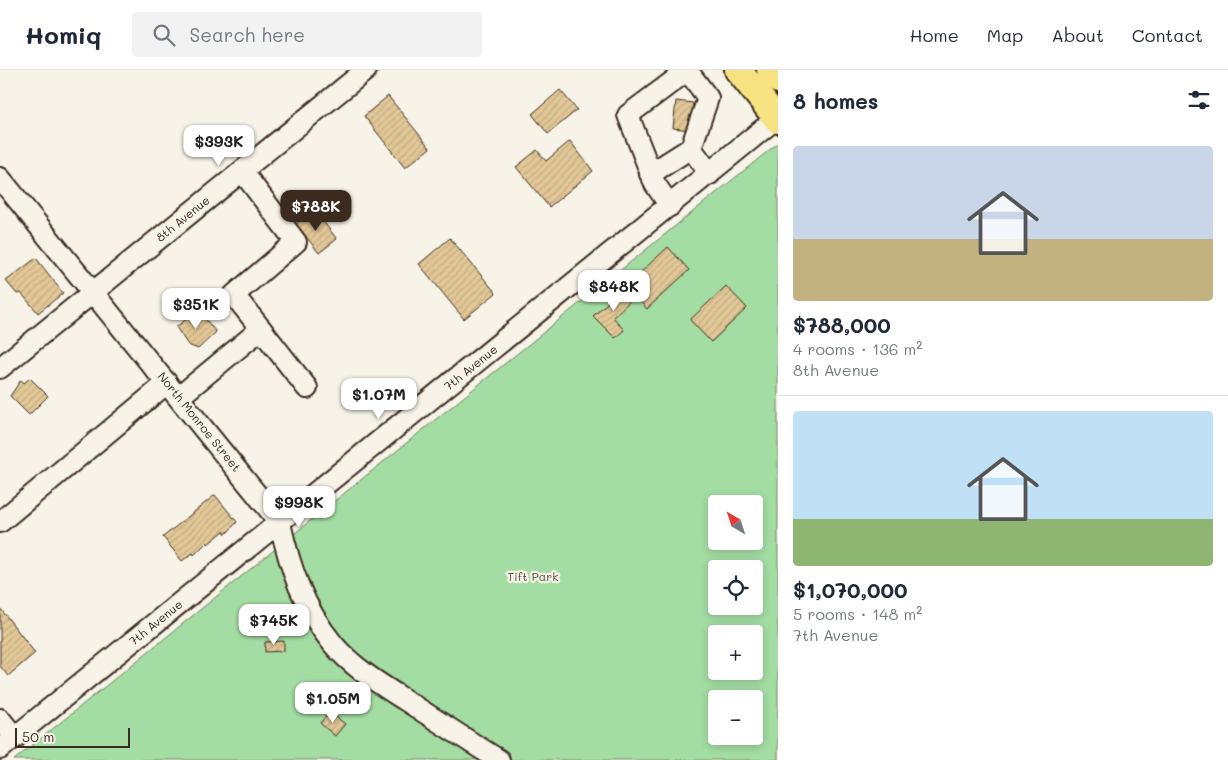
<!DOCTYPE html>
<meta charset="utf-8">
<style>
:root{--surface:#fff;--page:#f2f2f3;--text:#1f2937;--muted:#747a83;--line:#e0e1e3;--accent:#3b2a1e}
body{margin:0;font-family:Mali,sans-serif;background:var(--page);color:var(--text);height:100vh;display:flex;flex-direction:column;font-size:19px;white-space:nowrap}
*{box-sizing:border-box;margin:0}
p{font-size:16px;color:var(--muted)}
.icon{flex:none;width:28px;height:28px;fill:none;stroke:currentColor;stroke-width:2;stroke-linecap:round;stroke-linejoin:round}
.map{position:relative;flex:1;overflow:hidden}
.panel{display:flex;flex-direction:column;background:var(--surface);width:450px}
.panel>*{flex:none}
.needle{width:32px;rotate:321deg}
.buttons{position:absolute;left:708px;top:425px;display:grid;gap:10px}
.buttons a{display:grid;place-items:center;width:55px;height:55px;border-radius:5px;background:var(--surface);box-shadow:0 2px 8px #0003;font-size:25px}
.scale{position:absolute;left:15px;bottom:12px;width:115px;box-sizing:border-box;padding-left:5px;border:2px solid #3b2a1e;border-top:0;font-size:14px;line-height:18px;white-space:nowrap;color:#3b2a1e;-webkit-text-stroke:4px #f7f3e8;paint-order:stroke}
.price{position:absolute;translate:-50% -42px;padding:0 11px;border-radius:10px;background:#fff;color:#222;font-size:16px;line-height:32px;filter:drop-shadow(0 1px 2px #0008)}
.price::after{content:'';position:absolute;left:50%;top:30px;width:15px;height:11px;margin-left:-8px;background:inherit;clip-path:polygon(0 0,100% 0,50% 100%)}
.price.active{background:var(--accent);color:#fff}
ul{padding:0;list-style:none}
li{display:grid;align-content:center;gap:10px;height:265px;padding:0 15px}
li+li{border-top:1px solid var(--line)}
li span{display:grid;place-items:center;height:155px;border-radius:5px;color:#555}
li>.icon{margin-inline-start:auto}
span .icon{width:90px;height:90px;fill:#fffc;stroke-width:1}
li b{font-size:21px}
h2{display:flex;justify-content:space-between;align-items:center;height:60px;padding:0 15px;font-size:21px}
header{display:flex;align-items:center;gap:30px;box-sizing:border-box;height:70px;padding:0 25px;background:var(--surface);border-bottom:1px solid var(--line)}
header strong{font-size:24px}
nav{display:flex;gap:28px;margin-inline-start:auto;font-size:18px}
.search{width:350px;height:45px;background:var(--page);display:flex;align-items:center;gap:12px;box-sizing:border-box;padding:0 18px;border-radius:5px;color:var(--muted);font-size:19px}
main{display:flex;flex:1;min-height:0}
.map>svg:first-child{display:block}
.park{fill:#a3dda3;stroke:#6f8460;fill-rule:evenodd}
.building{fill:url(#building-hatch);stroke:#3b2a1e}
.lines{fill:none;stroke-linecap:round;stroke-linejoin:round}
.minor-casing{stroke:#3b2a1e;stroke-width:24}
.major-casing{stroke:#3b2a1e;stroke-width:30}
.minor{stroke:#f7f3e8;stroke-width:20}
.major{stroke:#f7e281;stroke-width:26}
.labels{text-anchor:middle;stroke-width:4.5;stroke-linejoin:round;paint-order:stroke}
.street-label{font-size:12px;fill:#3b2a1e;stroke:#f7f3e8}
.park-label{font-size:12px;fill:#55573f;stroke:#f7f3e8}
</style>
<header>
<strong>Homiq</strong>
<div class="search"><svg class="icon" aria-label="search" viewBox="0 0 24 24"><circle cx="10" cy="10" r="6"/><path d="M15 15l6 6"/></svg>Search here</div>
<nav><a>Home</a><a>Map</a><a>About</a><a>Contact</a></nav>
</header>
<main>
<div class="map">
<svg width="778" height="690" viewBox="0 0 778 690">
<defs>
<pattern id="building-hatch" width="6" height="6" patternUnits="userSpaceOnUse" patternTransform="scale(1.25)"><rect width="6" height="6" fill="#e2c797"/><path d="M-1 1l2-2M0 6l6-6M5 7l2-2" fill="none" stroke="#c3ab82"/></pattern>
</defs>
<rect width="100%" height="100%" fill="#f7f3e8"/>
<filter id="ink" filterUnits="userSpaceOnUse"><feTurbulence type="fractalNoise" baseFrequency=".02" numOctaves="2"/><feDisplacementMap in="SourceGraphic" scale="10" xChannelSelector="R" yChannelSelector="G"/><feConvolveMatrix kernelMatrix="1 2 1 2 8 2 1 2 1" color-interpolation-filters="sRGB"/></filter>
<g filter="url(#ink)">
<path class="park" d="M778 73V690H14ZM716 434H754V471H716ZM716 499H754V536H716ZM716 564H754V601H716ZM716 629H754V666H716Z"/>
<g class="building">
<polygon points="560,20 577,40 548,64 532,44"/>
<polygon points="388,26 430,78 405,98 364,46"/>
<polygon points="676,31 693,33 690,60 673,58"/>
<polygon points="570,71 593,101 549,137 516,97 537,80 546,91"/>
<polygon points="314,140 337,169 319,183 296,154"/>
<polygon points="450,168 496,223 464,249 419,194"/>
<polygon points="668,177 689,200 647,239 626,216"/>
<polygon points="36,188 63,223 38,243 21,223 17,224 6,211"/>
<polygon points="626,216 635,226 613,247 624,260 615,268 593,246"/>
<polygon points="726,216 747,238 711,272 690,250"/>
<polygon points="198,240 216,262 198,279 188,275 176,257"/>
<polygon points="30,308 48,326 29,345 10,326 21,310 24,313"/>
<polygon points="215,425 237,452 226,464 224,461 208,474 207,472 194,485 193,483 182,491 163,467"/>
<polygon points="0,538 35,583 8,606 0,596"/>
<polygon points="284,571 284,581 265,582 265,572"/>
<polygon points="330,642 345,654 335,666 320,653"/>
</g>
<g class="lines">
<defs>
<g id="minor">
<polyline points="687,0 708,28 691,78 710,104"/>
<polyline points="650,104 691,78"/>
<path d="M0 108 280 453C290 498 303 537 333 574 352 597 380 614 405 630 436 650 467 670 499 690"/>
<polyline points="670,136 655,114 628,45 688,0"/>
<polyline points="261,259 307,318"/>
<polyline points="0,298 366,0"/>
<polyline points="179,327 261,259 234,225 296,172 242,101"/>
<polyline points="0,452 167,313"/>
<polyline points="0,649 15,668"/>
<polyline points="0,679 778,47"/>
</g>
<g id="major">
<polyline points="738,0 778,50"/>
<polyline points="770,0 778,10"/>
</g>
</defs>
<use href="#minor" class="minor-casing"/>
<use href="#major" class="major-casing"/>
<use href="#minor" class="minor"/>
<use href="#major" class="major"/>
</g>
</g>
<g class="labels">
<g class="street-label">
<text transform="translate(183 149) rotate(-39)" y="4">8th Avenue</text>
<text transform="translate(471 298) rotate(-39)" y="4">7th Avenue</text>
<text transform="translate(199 352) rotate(51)" y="4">North Monroe Street</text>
<text transform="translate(156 553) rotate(-39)" y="4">7th Avenue</text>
</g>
<g class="park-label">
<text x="533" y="511">Tift Park</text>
</g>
</g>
</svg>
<div class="buttons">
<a><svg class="needle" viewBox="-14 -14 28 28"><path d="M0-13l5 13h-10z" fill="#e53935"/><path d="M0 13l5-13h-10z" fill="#747a83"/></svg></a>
<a><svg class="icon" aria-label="locate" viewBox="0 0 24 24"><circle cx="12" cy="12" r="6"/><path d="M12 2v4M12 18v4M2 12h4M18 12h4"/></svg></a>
<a>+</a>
<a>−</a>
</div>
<div class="scale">50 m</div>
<b class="price" style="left:219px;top:97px">$393K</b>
<b class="price active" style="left:316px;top:162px">$788K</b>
<b class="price" style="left:614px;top:242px">$848K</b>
<b class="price" style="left:196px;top:260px">$351K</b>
<b class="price" style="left:379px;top:350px">$1.07M</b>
<b class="price" style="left:299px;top:458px">$998K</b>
<b class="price" style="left:274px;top:576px">$745K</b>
<b class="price" style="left:333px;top:654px">$1.05M</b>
</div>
<section class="panel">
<h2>8 homes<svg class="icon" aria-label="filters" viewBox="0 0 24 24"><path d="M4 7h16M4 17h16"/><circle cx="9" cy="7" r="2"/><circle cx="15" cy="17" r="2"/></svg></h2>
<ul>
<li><span style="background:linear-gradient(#c9d6e8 60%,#c2b280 0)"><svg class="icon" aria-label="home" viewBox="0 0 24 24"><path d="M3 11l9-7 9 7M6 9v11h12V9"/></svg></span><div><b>$788,000</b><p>4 rooms · 136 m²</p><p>8th Avenue</p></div></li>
<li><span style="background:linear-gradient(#bfe0f5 70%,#8fb573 0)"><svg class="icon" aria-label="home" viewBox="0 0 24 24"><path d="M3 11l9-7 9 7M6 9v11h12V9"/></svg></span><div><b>$1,070,000</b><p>5 rooms · 148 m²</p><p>7th Avenue</p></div></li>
</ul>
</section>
</main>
